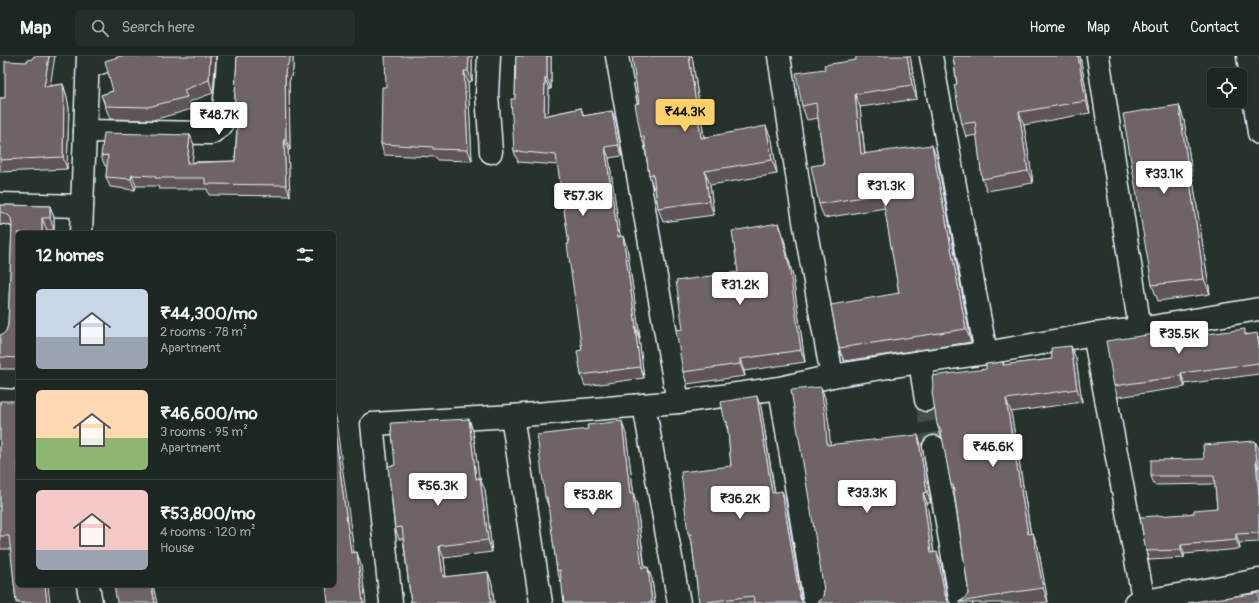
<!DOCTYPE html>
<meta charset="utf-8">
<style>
:root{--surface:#1c2622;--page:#252e2a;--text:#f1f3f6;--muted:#a0a5a5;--line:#3a4340;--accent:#ffd166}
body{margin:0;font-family:Pangolin,sans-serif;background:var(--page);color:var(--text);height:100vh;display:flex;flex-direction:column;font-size:15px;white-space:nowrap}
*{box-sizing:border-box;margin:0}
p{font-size:13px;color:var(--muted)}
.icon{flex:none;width:22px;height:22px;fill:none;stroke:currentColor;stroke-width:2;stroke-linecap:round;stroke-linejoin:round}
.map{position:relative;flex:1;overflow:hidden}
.side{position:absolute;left:16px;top:175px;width:320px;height:356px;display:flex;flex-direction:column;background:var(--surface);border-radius:6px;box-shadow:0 1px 3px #0004,0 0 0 1px var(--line)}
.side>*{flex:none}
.buttons{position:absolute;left:1207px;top:12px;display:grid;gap:8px}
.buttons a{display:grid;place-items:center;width:40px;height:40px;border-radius:6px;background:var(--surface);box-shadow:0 1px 3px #0004,0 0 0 1px var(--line);font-size:20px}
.price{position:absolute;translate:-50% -34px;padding:0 9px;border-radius:4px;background:#fff;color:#222;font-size:13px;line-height:26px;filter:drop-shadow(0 1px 2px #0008)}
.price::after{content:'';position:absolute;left:50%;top:24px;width:12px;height:9px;margin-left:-6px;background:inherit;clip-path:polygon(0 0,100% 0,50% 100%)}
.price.current{background:var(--accent);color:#111}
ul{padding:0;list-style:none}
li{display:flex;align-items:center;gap:12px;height:100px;padding:0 20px}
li+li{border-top:1px solid var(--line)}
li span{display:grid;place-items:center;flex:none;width:112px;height:80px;border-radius:6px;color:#555}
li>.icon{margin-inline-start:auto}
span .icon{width:48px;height:48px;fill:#fffc;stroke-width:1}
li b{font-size:17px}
h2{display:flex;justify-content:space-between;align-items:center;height:48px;padding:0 20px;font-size:17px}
header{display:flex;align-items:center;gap:24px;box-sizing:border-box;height:56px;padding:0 20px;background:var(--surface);border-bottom:1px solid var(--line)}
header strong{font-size:19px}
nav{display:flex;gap:22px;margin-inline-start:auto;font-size:14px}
.search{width:280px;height:36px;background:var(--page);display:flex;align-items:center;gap:10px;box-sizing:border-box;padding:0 14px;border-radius:6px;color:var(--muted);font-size:15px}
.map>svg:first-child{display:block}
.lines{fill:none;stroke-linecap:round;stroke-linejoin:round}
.street-tunnel{stroke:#43504b;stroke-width:22;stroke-dasharray:22 11;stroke-linecap:butt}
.street-casing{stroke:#e8f1f8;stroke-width:25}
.street{stroke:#26332d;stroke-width:22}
.wall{fill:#5f5558;stroke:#e8f1f8}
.shaded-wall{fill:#4d4547;stroke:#e8f1f8}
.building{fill:#6e6366;stroke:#e8f1f8}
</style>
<header>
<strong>Map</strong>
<div class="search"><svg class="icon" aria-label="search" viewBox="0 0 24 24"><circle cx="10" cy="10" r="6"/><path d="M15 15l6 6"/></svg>Search here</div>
<nav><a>Home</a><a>Map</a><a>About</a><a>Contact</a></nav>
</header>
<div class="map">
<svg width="1259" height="547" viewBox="0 0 1259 547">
<rect width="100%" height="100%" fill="#26332d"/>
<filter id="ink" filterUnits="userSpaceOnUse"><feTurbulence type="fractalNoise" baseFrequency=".025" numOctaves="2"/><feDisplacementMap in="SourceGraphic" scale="8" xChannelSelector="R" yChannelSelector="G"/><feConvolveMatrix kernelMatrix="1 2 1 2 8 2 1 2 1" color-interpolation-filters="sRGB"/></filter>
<g filter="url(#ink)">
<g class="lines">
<polyline class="street-tunnel" points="926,344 934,391"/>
<defs>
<g id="street">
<polyline points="489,0 487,38 491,96"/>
<polyline points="617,0 678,346"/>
<polyline points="779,0 804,165 832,320"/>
<polyline points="931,0 986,297"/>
<polyline points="1098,0 1140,273"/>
<polyline points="1248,0 1259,77"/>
<polyline points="88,11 120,0"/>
<path d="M85 75 211 77 221 70C226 46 227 24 228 0"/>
<polyline points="0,148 82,150"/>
<polyline points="81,177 88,0"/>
<polyline points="1094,278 1144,547"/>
<polyline points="0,280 4,180"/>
<polyline points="920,306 926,344"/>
<polyline points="780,332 815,547"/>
<polyline points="0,344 18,345"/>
<polyline points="644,349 679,547"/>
<polyline points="512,360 541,547"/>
<polyline points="934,391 961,547"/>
<polyline points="88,529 91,547"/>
<polyline points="391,547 372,368 512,360 678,346 780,332 832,320 920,306 986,297 1094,278 1140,273 1259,253"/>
<polyline points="1135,547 1259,524"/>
</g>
</defs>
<use href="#street" class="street-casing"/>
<use href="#street" class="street"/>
</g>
<g class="wall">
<polygon points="216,0 213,37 189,46 192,53 153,64 110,63 101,39"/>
<polygon points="237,0 293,0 293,14 289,26 290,94 288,94 290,140 209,139 207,133 159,133 158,130 136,130 135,134 110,131 106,121 107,110 105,110 101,100 190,79 194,89 192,106 235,105 237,67 234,59"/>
<polygon points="472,0 472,25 468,26 472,105 437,104 436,101 384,99 381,88 386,31"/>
<polygon points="516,0 551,0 551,33 549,33 548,59 581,52 584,60 612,55 616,66 622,100 609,102 620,181 627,191 640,282 639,282 644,322 585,330 581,319 582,294 569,188 558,109 518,106 514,95"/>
<polygon points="632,0 692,0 704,81 772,84 777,118 710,129 714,159 663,166 658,152 655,133 654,133 649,119 645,91 641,81 639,47"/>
<polygon points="910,0 917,43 860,51 865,98 937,103 971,286 844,305 839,292 899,237 885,152 824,162 819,148 824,108 818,62 807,64 802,50 825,13 856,4"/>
<polygon points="953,0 1080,0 1090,57 1024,69 1033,127 987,135 982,123 977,79 966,81 962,68"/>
<polygon points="63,28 67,41 69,52 67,113 0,116 0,42 5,42 50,30"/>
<polygon points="1179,49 1184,64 1210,238 1158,245 1152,229"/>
<polygon points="0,149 50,150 54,162 54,174 47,174 47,177 18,177 18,313 0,313 0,279 2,279 6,275 8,269 12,171 11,170 5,168 0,169"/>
<polygon points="779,167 783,179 793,221 805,306 744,315 745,320 687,328 683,316 683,273 738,216"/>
<polygon points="1207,278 1247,278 1259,281 1259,318 1185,328 1185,331 1118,341 1114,330 1177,279"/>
<polygon points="1071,290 1076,303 1082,346 1011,356 1031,478 1038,491 1048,546 1039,547 959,547 959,546 964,543 968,538 968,531 954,440 951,429 943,384 941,381 937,368 986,313 1003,306 1004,309 1052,303"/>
<polygon points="821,331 825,342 829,370 830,389 922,390 931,447 927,447 934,497 941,506 948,545 819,546 823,541 824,534"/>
<polygon points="757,340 761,351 775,436 786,446 802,545 805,547 699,547 692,488 688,478 731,410 728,375 725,366"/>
<polygon points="0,345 18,529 50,547 16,547 11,493 0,493"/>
<polygon points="469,363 473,375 479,422 485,434 492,496 444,502 446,521 488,516 492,528 494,547 411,547 403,483 399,483 395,472 395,409"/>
<polygon points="626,378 634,440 637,450 645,511 652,523 655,547 564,547 562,527 561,527 557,515 549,452 545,441"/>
<polygon points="1255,385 1259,394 1259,486 1239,487 1240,493 1184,498 1184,502 1149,504 1146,495 1186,458 1194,457 1217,452 1215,428 1154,429 1151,420 1204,403"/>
</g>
<g class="shaded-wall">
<polygon points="49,0 55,0 48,43 44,31"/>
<polygon points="210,0 216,0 213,37 209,24"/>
<polygon points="290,0 293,0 293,14 289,26 290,94 286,83 285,15"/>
<polygon points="469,0 472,0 472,25 468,15"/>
<polygon points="547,0 551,0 551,33 547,22"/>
<polygon points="689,0 692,0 706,96 701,82"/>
<polygon points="907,0 910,0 917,43 912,29"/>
<polygon points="1078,0 1080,0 1090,57 1086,45"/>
<polygon points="464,15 468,26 472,105 468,94"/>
<polygon points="545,22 549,33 548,71 544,60"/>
<polygon points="63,28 67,41 69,52 67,113 63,101"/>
<polygon points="855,38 860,51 866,112 861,98"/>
<polygon points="1179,49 1184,64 1210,238 1204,223"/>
<polygon points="612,55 616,66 622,100 618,89"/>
<polygon points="1019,56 1024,69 1033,127 1028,115"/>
<polygon points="766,70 772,84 777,118 772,104"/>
<polygon points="190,79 194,89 191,117 187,107"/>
<polygon points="284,83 288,94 290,140 286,129"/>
<polygon points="932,89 937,103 971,286 966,273"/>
<polygon points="605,91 609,102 622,192 618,181"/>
<polygon points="705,115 710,129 714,159 709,145"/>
<polygon points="132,119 136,130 135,134 131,123"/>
<polygon points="50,150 54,162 54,174 50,162"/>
<polygon points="42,162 47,174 47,177 42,177"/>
<polygon points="779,167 783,179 793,221 805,306 801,294"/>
<polygon points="623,180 627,191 640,282 636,271"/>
<polygon points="635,271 639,282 644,322 640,311"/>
<polygon points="1071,290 1076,303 1082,346 1077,333"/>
<polygon points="740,303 744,315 745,320 740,308"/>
<polygon points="1181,317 1185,328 1185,331 1181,320"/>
<polygon points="821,331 825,342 829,370 831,400 827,389"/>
<polygon points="757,340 761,351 776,447 772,437"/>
<polygon points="1006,343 1011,356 1033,492 1028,478"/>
<polygon points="334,358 336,365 356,510 351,497 334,369"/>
<polygon points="469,363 473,375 481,435 476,423"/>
<polygon points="622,365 626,378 634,440 637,450 646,524 642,512 630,438"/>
<polygon points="918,379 922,390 931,447 927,436"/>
<polygon points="1255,385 1259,394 1259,412 1257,406"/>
<polygon points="1256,406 1259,416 1259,440"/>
<polygon points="480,422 485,434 492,496 488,484"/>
<polygon points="782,435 786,446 802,547 799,538"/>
<polygon points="923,437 927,447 935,507 931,497"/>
<polygon points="1033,477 1038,491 1048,546 1043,532"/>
<polygon points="1236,478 1239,487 1240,493 1236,484"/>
<polygon points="1181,489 1184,498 1184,502 1181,494"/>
<polygon points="439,490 444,502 447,533 443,521"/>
<polygon points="357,496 361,509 366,547 363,547"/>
<polygon points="937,496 941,506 948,547 945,539"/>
<polygon points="648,511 652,523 655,547 652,547"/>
<polygon points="488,516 492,528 494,547 491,547"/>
<polygon points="45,529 48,529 50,547 47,547"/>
<polygon points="151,529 153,529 157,547 155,547"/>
</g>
<g class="building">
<polygon points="34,0 49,0 44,31 63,28 64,40 63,101 0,104 0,42 5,42 5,5 27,6 27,4 32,3"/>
<polygon points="121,0 210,0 209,24 184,34 187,41 148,51 106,50 101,39 113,35 105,5"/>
<polygon points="237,0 290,0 290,3 285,15 286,83 284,83 286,129 205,128 205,122 155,122 155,120 132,119 131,123 106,121 108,99 101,100 104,77 190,79 187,107 235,105 238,59 234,59"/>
<polygon points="385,0 469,0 468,15 464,15 468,94 433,93 433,91 381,88 382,31 386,31"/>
<polygon points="516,0 547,0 547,22 545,22 544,60 581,52 583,60 612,55 618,89 605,91 618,181 623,180 636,271 635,271 640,311 581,319 577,295 582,294 567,188 569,188 556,99 514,95 511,43 515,43"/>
<polygon points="632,0 689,0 701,82 766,70 772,104 705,115 709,145 658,152 653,118 649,119 644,81 641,81 635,48 639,47"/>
<polygon points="856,0 907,0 912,29 855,38 861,98 932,89 966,273 839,292 831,249 899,237 882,138 819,148 811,110 824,108 816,47 802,50 796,17 825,13 824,9 856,4"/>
<polygon points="953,0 1078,0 1086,45 1019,56 1028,115 982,123 975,66 962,68 954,29 957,28"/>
<polygon points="1179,49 1204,223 1152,229 1123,58"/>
<polygon points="0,149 50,150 50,162 42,162 42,177 18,177 18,302 0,301 0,279 2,279 6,275 8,269 12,169 11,162 7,158 0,156"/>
<polygon points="779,167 789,209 801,294 740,303 740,308 683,316 676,274 683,273 676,225 738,216 732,175"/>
<polygon points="1245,273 1245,279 1257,277 1259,289 1259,307 1181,317 1181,320 1114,330 1106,285 1175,275 1176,280 1206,276 1207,278"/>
<polygon points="1071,290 1077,333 1006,343 1028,478 1033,477 1043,532 1002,538 1002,539 959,546 964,543 968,538 968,531 953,429 951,429 941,375 937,368 932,336 933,329 932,320 986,313 986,308 1003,306 1003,309 1052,303 1051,292"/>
<polygon points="821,331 825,360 827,389 918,379 927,436 923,437 931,497 937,496 945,539 947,544 951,547 817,547 819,546 823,541 824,534 791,334"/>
<polygon points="757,340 772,437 782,435 799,538 801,544 805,547 754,547 753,540 699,547 691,478 688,478 681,416 731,410 727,365 725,366 721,346"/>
<polygon points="0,345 18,345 18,529 45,529 47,547 19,547 19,545 16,545 9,480 0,480"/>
<polygon points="469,363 476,423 480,422 488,484 439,490 443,521 488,516 491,547 415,547 415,546 411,546 402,471 395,472 388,410 395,409 391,367"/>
<polygon points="622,365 630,438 633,438 642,512 648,511 652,547 564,547 560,514 557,515 547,441 545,441 537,379 588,373 587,369"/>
<polygon points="334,369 351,497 357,496 363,547 328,547 326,529 334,529"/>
<polygon points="1255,385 1257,406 1256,406 1259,440 1259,477 1236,478 1236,484 1181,489 1181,494 1146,495 1140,461 1186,458 1194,457 1194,454 1217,452 1214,420 1151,420 1151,404 1204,403 1203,389"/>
<polygon points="114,529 151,529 155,547 117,547"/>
<polygon points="1259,537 1259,547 1188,547 1207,544"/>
</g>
</g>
</svg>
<div class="buttons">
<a><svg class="icon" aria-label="locate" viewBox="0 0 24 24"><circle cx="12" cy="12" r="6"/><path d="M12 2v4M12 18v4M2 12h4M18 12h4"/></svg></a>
</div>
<b class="price current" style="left:685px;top:77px">₹44.3K</b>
<b class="price" style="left:219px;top:80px">₹48.7K</b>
<b class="price" style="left:1164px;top:139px">₹33.1K</b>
<b class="price" style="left:886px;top:151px">₹31.3K</b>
<b class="price" style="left:583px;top:161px">₹57.3K</b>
<b class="price" style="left:740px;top:250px">₹31.2K</b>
<b class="price" style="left:1179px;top:299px">₹35.5K</b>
<b class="price" style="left:993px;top:412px">₹46.6K</b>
<b class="price" style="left:438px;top:451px">₹56.3K</b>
<b class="price" style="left:867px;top:458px">₹33.3K</b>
<b class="price" style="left:593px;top:460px">₹53.8K</b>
<b class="price" style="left:740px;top:464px">₹36.2K</b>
<section class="side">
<h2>12 homes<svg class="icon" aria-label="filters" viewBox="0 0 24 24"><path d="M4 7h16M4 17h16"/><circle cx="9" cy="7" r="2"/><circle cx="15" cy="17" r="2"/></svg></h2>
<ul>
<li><span style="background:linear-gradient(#c9d6e8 60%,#9aa5b1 0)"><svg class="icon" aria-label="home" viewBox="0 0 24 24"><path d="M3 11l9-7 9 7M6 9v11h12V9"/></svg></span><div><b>₹44,300/mo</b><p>2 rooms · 78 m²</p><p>Apartment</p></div></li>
<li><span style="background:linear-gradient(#ffd9b3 60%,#8fb573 0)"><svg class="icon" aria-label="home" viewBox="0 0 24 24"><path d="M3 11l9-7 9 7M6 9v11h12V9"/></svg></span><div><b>₹46,600/mo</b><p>3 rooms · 95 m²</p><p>Apartment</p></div></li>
<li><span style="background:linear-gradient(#f6c9c9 75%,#9aa5b1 0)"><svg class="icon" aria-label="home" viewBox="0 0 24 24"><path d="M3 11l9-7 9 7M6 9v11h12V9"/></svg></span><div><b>₹53,800/mo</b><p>4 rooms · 120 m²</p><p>House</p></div></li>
</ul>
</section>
</div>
